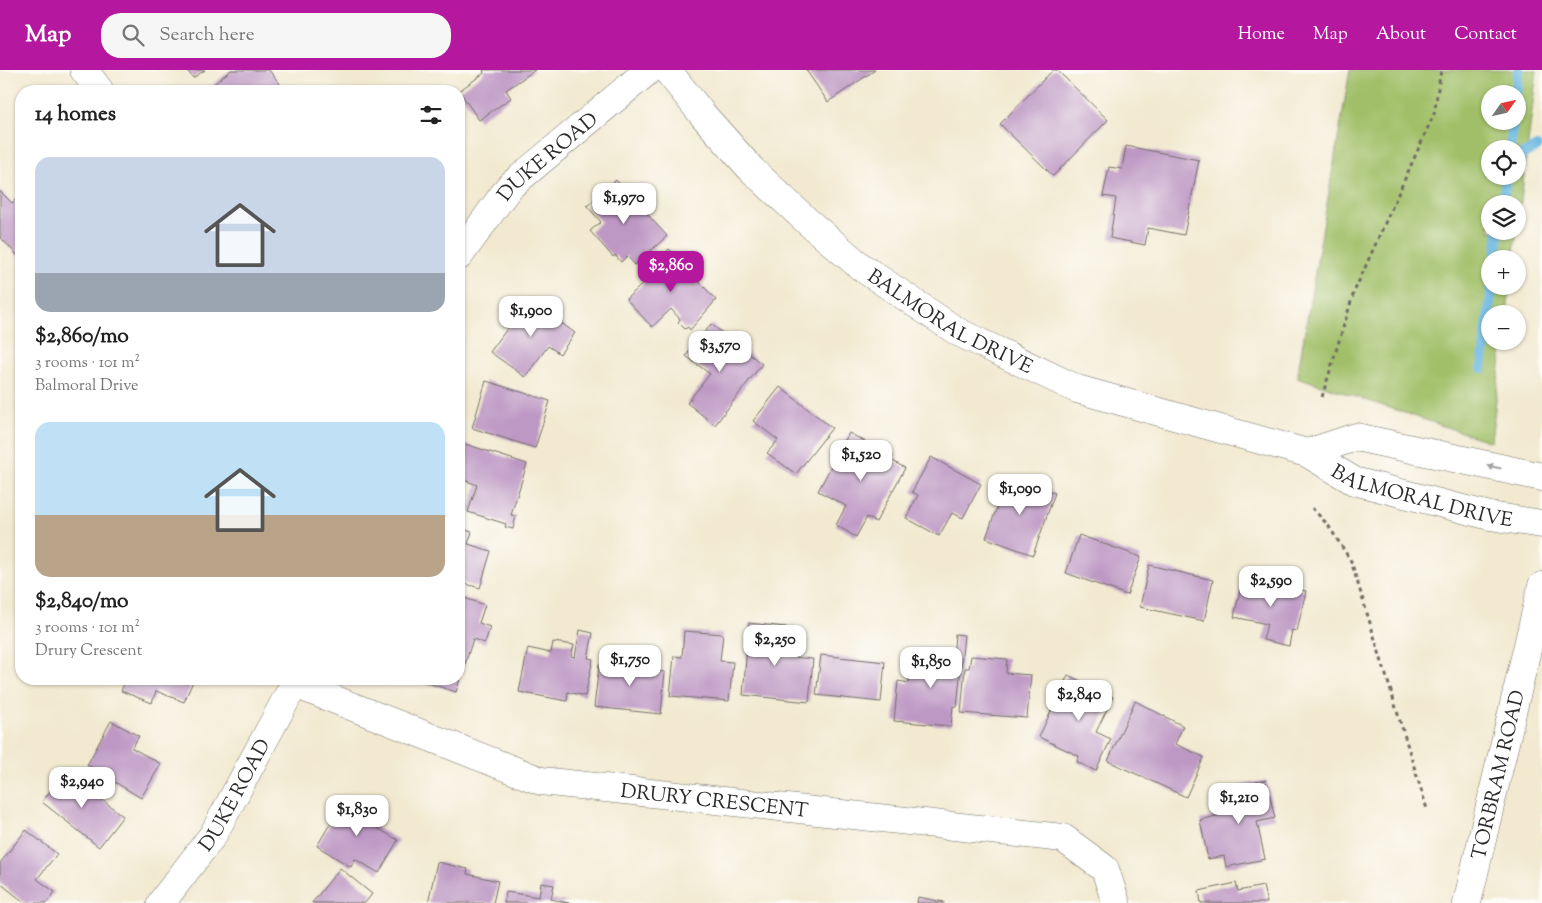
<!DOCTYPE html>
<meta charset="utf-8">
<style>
:root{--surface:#fff;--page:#f6f6f6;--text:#222;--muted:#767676;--accent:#b5179e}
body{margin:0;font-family:"Sorts Mill Goudy",serif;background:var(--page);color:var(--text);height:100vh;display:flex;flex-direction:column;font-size:19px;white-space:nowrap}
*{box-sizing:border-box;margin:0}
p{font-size:16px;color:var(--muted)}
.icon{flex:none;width:28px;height:28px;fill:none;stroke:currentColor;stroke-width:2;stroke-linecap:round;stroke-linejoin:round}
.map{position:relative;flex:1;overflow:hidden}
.sheet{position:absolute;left:15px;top:15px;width:450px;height:600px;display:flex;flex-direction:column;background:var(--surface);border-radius:20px;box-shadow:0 1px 4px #0004}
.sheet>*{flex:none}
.needle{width:32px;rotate:56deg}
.fabs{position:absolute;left:1481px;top:15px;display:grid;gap:10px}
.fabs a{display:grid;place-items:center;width:45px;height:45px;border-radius:50%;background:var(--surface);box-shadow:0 1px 4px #0004;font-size:25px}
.price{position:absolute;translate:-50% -42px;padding:0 11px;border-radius:10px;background:#fff;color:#222;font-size:16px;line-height:32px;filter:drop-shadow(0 1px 2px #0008)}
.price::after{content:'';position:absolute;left:50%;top:30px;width:15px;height:11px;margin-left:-8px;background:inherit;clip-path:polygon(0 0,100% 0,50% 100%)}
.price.current{background:var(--accent);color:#fff}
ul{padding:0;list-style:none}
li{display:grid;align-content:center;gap:10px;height:265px;padding:0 20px}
li span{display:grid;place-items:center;height:155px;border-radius:15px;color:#555}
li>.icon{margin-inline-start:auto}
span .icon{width:90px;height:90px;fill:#fffc;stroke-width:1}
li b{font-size:21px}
h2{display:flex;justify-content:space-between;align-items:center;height:60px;padding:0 20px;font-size:21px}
header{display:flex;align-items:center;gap:30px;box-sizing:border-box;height:70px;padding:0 25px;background:var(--accent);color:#fff}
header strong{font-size:24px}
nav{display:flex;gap:28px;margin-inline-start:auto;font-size:18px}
.search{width:350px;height:45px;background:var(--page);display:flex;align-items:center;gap:12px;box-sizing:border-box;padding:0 18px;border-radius:20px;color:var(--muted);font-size:19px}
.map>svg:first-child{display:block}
.green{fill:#a0bf68;stroke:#66754a;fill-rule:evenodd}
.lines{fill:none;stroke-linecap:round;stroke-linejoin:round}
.stream{stroke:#65b5e0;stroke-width:10}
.building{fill:#bd98c4}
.street-casing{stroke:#716e65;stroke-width:29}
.secondary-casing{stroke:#716e65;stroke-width:29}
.path{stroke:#716e65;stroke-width:3;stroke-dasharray:4 4;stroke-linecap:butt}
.street{stroke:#fff;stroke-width:28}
.secondary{stroke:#fff;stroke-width:28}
.oneway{fill:#a0a0a0}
.labels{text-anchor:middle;stroke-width:4.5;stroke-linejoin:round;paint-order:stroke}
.street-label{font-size:20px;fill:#2b2b2b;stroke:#fdfcf7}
</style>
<header>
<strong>Map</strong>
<div class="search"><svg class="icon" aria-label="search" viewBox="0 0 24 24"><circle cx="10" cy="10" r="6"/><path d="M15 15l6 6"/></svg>Search here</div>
<nav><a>Home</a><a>Map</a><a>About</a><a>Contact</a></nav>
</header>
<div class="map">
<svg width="1542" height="833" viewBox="0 0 1542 833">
<rect width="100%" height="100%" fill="#fdfcf7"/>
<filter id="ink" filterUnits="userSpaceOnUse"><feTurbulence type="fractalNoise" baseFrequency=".02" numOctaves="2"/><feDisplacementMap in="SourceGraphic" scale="10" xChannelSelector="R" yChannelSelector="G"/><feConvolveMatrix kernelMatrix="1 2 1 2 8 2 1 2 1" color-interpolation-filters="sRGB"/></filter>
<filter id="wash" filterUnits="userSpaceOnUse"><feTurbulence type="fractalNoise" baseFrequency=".0096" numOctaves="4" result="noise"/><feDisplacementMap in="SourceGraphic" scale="20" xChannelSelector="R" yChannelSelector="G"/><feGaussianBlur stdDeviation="1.12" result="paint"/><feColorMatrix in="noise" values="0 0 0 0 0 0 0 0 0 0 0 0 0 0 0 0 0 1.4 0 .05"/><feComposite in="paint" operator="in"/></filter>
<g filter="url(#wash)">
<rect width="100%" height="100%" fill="#f2e9d0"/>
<path class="green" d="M1350 0H1537L1518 155V134H1490V161H1517L1513 189H1490V216H1510L1507 244H1490V271H1503L1491 372 1297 307ZM1490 24H1518V51H1490ZM1490 79H1518V106H1490Z"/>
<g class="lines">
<g class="stream">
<polyline points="1516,24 1518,0"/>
<polyline points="1510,79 1513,51"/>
<polyline points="1518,87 1537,77"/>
<polyline points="1503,134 1506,106"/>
<polyline points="1496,189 1499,161"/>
<polyline points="1482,298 1492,216"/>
</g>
</g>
<g id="blocks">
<g class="building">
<polygon points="187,0 205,0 193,8"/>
<polygon points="231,0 269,0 280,14 272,21 205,21"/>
<polygon points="483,0 535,0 506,20 511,28 479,50 459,21 484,3"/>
<polygon points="806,0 875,0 828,32"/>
<polygon points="1053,0 1057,0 1108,50 1053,106 1000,54"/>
<polygon points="1126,76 1199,90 1184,165 1148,158 1145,175 1110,168 1116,128 1103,126 1109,97 1122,99"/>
<polygon points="616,110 667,166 635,195 627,186 621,192 615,185 613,187 590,161 601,152 587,136"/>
<polygon points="0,121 12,133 19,126 21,128 21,189 0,167"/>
<polygon points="669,179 716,230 690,260 688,257 685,259 678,252 680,249 671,239 652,257 626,229 646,211 641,206"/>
<polygon points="529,229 575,263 560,284 548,276 525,307 490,282"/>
<polygon points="711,254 762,294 715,355 687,333 710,304 686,286"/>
<polygon points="486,311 550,331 535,378 472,358"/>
<polygon points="780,317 832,358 796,404 767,383 778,370 753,351"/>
<polygon points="849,363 893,386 891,390 905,398 876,452 867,447 856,467 836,455 846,436 818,421"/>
<polygon points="459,372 527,394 511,445 516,446 513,459 505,457 506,454 468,442 477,415 459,408"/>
<polygon points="931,387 981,414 963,448 952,443 939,466 906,448 918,425 912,422"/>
<polygon points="1008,406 1055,423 1033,485 986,468"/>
<polygon points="459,458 472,462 468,474 491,481 480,518 459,512"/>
<polygon points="1079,465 1141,487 1127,525 1066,503"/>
<polygon points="1149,495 1213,510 1204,551 1140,537"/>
<polygon points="1243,507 1306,521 1297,561 1292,560 1289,576 1263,570 1267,554 1234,547"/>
<polygon points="459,526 485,535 479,553 490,557 485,573 473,569 456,622 415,609 459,609"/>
<polygon points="749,553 786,557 783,586 813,589 809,632 743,625"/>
<polygon points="580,560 593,563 588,588 593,589 585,626 568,622 567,631 519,622 528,578 551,583 553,572 574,575 571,586 575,587"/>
<polygon points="684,561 723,564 720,591 733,592 729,631 670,626 674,586 682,587"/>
<polygon points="955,564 964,565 957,637 953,636 951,656 894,651 898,611 909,613 912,586 953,590"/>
<polygon points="821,585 885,592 881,632 816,625"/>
<polygon points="971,586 1007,589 1006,603 1031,605 1027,648 961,643 965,598 969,598"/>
<polygon points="624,587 648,590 646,600 665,602 661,644 594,637 599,595 622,598"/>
<polygon points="1068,605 1113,627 1096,662 1111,669 1096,701 1077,692 1079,686 1039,667"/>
<polygon points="126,609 194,609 184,632 156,621 152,633 121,621"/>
<polygon points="1135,631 1183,656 1175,674 1204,687 1186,727 1108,691"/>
<polygon points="111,651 139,666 132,678 161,694 141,728 87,695"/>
<polygon points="65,701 123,746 99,777 42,732"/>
<polygon points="1266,710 1275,748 1257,752 1265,789 1226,797 1224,786 1208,789 1200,750 1228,743 1223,719"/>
<polygon points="346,727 380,746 374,756 398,770 379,803 355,789 351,797 317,776"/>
<polygon points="26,760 57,784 37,809 55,822 46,833 25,833 0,813 0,793"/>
<polygon points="437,792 468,799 467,804 498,811 493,833 428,833"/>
<polygon points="340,798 372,824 365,833 312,833"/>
<polygon points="541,813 554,815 551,829 569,833 504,833 506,822 539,827"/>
<polygon points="1236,813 1238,821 1263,816 1267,833 1201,833 1199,821"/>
<polygon points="918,827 944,832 944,833 917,833"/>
</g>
</g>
</g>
<g filter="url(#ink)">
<use href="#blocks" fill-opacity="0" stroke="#716e65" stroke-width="1"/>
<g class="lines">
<defs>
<g id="street">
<polyline points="84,0 100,21"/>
<path id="s1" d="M459 186 509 117 649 0"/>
<path id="s2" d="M295 614 541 711 1063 768 1105 799 1116 833"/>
<path id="s3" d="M161 833 213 765 297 609"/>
</g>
<g id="secondary">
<path id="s4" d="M667 0 703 45 751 99 808 152 861 197 958 262 1077 319 1307 383 1354 411 1490 446 1542 454"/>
<polyline points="1307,383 1356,367 1542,407"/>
<path id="s5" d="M1467 833 1542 516"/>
</g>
</defs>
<use href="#street" class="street-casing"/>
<use href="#secondary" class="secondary-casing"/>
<g class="path">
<polyline points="1322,327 1354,222 1434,44 1441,0"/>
<polyline points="1312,438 1328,455 1351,491 1427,739"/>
</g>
<use href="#street" class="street"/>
<use href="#secondary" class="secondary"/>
</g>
<defs><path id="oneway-solid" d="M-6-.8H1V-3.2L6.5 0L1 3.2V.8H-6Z" transform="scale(1.25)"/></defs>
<use class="oneway" href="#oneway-solid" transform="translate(1494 397) rotate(-168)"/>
</g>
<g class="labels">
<g class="street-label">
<text dy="7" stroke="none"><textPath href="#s1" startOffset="134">DUKE ROAD</textPath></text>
<text dy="7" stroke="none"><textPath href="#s4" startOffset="382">BALMORAL DRIVE</textPath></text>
<text dy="7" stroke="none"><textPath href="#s4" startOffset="889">BALMORAL DRIVE</textPath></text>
<text dy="7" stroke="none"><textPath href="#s5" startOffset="132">TORBRAM ROAD</textPath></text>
<text dy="7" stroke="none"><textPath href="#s3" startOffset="131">DUKE ROAD</textPath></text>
<text dy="7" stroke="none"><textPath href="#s2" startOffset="439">DRURY CRESCENT</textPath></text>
</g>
</g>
</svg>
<div class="fabs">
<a><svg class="needle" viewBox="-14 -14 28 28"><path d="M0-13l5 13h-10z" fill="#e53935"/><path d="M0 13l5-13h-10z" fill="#767676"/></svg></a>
<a><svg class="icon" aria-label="locate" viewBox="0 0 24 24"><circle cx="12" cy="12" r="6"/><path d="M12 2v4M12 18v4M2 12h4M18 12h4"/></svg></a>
<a><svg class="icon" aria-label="layers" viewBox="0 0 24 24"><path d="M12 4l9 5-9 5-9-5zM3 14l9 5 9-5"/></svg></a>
<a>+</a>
<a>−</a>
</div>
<b class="price" style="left:624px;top:155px">$1,970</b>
<b class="price current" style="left:671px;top:223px">$2,860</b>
<b class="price" style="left:531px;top:268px">$1,900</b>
<b class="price" style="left:720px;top:303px">$3,570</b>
<b class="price" style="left:861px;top:412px">$1,520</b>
<b class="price" style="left:1020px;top:446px">$1,090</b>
<b class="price" style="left:1271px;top:538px">$2,590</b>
<b class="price" style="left:775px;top:597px">$2,250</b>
<b class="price" style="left:630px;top:617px">$1,750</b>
<b class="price" style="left:931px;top:619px">$1,850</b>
<b class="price" style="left:1079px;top:652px">$2,840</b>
<b class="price" style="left:82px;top:739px">$2,940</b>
<b class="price" style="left:1239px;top:755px">$1,210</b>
<b class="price" style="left:357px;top:767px">$1,830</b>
<section class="sheet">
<h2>14 homes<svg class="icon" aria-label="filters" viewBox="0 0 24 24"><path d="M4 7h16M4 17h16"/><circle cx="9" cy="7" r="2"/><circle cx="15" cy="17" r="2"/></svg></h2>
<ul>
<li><span style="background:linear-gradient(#c9d6e8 75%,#9aa5b1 0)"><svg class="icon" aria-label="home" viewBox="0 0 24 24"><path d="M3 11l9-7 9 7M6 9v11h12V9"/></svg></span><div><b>$2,860/mo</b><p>3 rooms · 101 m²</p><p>Balmoral Drive</p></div></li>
<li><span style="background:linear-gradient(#bfe0f5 60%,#b9a48a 0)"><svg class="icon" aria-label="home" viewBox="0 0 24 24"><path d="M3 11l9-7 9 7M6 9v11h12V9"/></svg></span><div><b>$2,840/mo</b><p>3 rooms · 101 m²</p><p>Drury Crescent</p></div></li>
</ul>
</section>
</div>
